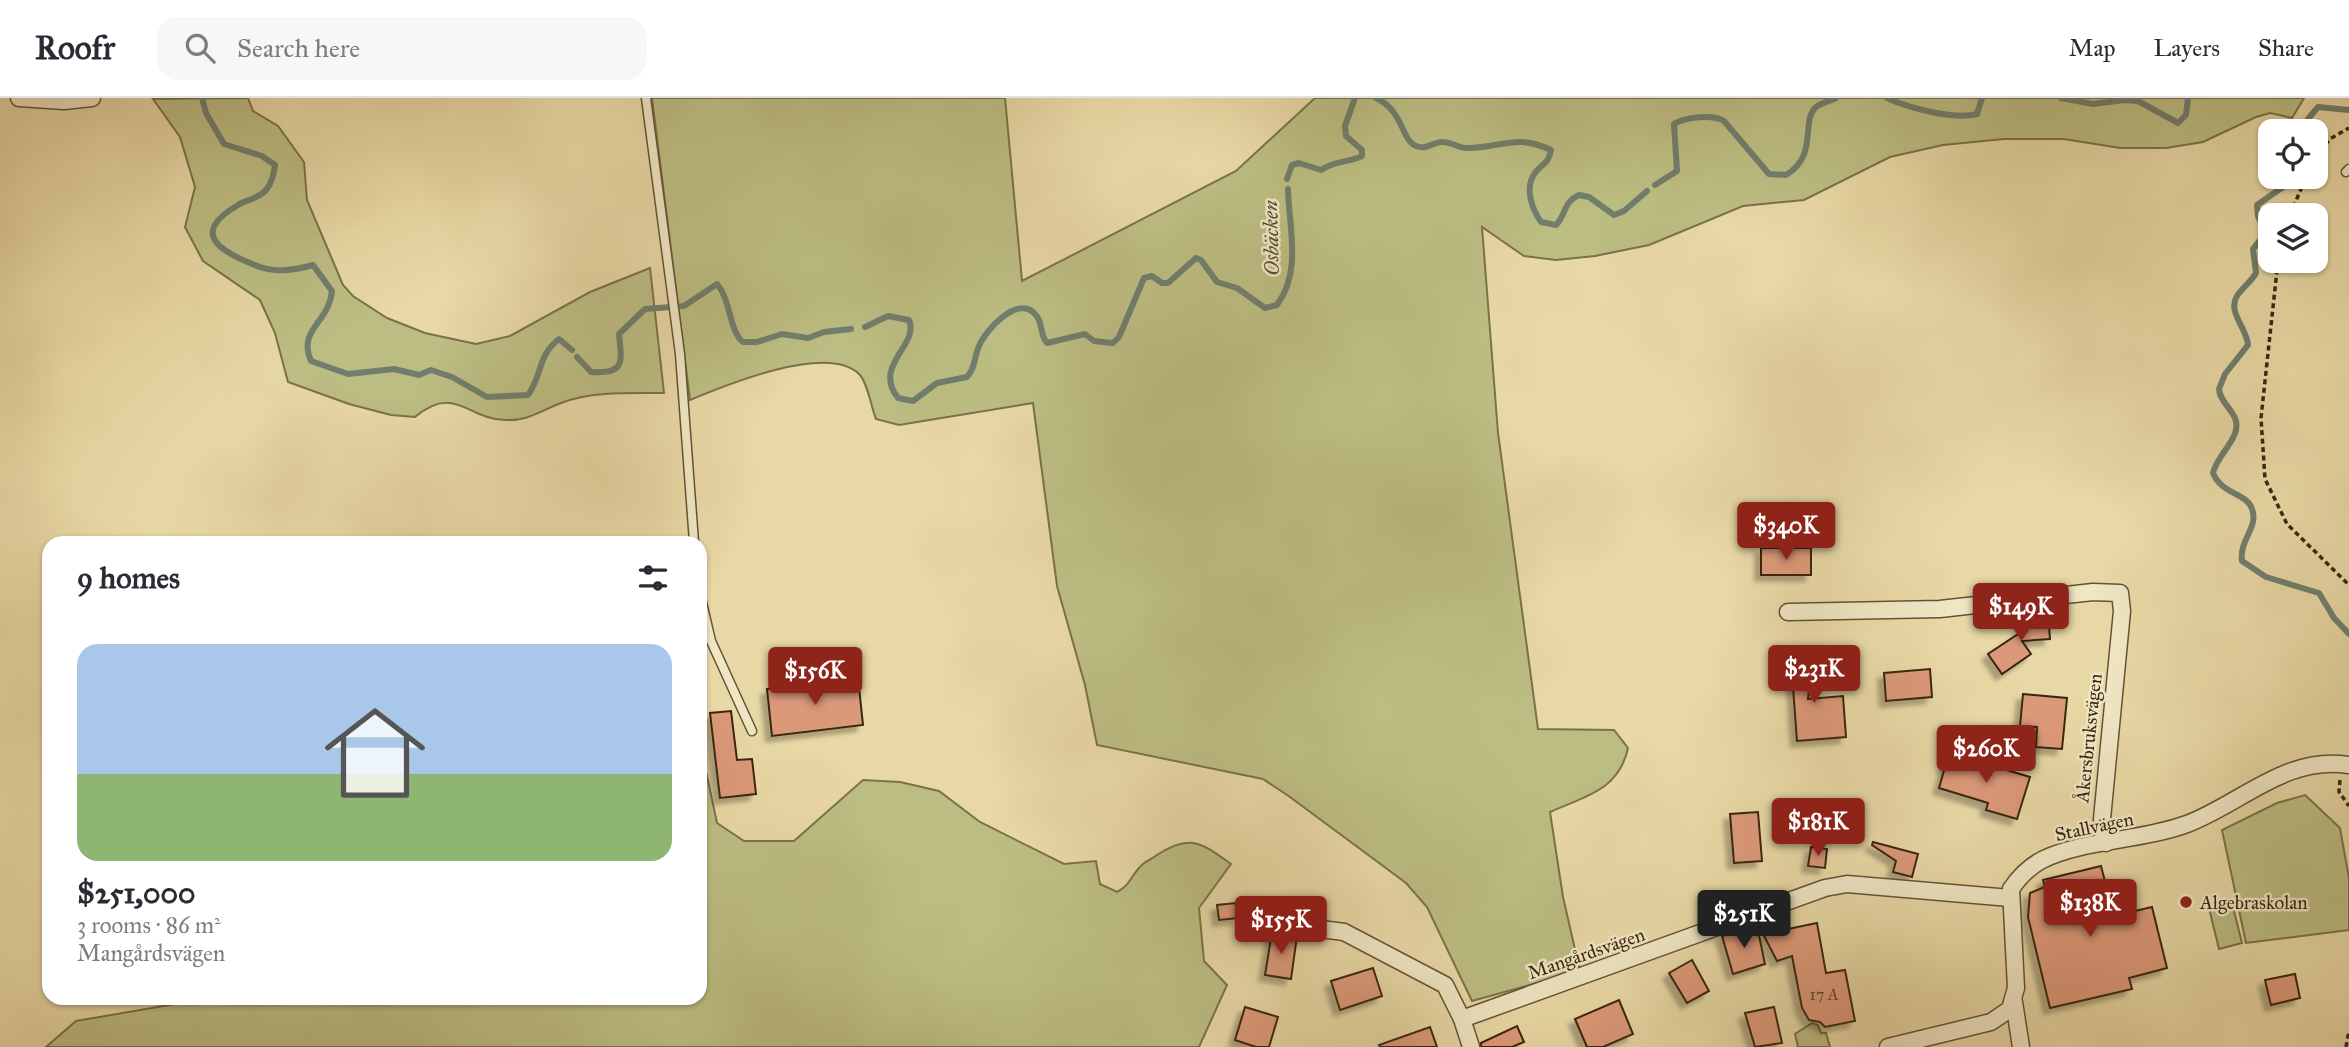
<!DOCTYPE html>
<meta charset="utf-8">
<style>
:root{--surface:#fff;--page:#f7f7f7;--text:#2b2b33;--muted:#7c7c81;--line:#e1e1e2;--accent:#8f2418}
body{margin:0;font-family:"IM FELL Great Primer",serif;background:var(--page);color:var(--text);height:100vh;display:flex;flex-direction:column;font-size:26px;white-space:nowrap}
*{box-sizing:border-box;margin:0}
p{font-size:23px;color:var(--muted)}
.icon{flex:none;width:38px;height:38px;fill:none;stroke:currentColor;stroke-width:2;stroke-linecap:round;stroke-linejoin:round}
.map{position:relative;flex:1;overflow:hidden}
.details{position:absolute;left:42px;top:438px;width:665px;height:469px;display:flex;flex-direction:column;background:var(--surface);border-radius:21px;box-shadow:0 2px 5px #0004}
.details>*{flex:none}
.tools{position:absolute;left:2258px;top:21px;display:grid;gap:14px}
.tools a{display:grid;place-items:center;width:70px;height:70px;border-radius:14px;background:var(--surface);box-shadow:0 2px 5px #0004;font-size:35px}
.price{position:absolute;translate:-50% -60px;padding:0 16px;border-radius:7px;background:var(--accent);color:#fff;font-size:23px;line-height:46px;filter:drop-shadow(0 2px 4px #0008)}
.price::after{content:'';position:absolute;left:50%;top:42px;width:21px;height:16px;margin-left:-10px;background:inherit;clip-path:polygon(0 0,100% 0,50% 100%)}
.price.selected{background:#222;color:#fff}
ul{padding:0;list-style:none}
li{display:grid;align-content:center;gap:14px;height:371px;padding:0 35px}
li+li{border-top:2px solid var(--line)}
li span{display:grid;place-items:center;height:217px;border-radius:21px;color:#555}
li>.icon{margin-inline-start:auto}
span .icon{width:126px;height:126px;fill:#fffc;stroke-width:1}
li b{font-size:30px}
h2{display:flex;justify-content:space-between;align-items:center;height:84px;padding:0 35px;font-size:30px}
header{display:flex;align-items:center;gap:42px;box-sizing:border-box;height:98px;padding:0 35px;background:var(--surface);border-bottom:2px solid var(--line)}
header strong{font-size:33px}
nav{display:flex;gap:38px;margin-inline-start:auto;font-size:24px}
.search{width:490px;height:63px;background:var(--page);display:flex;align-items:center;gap:18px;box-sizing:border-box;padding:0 24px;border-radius:21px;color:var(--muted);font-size:26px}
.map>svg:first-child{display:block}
.green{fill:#bcbd82;stroke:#7a724a;stroke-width:2}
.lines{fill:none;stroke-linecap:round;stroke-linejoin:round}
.stream{stroke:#717e6d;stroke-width:6}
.building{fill:#dc9979;stroke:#392611;stroke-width:2;filter:url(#shadow)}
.lane-casing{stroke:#655236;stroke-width:11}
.street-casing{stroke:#655236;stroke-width:19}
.path{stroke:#392611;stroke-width:3.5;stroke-dasharray:5 3.5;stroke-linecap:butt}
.lane{stroke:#f0e6c4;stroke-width:8}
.street{stroke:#f0e6c4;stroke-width:16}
.poi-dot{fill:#8f2418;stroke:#f0e6c4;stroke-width:2.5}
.labels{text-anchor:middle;stroke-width:5;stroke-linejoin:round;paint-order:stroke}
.number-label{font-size:16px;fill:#62432b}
.street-label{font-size:19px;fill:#392611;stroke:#f0e6c4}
.poi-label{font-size:19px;fill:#392611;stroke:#f0e6c4;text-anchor:start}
.water-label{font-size:21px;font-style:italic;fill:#504b37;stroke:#f0e6c4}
</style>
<header>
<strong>Roofr</strong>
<div class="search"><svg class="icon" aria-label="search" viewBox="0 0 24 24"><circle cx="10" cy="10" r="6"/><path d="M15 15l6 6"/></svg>Search here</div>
<nav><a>Map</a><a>Layers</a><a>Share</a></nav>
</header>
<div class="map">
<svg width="2349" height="949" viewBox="0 0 2349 949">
<defs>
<filter id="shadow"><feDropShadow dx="-6" dy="6" stdDeviation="2" flood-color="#0004"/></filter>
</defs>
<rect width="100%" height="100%" fill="#e8d8a5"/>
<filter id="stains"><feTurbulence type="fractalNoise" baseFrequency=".00286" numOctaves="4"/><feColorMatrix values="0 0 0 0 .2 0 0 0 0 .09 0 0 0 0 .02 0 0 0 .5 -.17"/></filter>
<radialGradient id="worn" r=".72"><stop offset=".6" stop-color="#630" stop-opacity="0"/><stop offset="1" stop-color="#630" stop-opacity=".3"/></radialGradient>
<g class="green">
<path d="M248 0 253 13 278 28 304 64 307 102 343 187 353 198 387 220 425 235 476 246 510 238 590 194 650 170 664 295C631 295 591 293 561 305 540 313 529 323 505 322 467 321 455 286 415 319L391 317 349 306 288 284 275 235 260 202 203 163 185 129 195 89 180 39 153 1Z"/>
<path d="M652 0H1005L1022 183 1236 73 1315 0H2304L2292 20 2270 15 2256 19 2203 44 2166 50H2120L2064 41H2004L1943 47 1890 59 1804 102 1743 108 1649 147 1595 158 1556 162 1524 158 1482 129 1498 335 1538 631 1614 632 1628 650C1619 692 1586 698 1550 714L1563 799 1580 873 1472 903 1427 809 1406 785 1290 699 1263 681 1097 647 1085 587 1057 488 1033 305 899 327 876 321C871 309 868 285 859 276 827 245 726 287 690 302Z"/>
<path d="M700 645 717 725 744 743H794L863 682 900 684 939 693 980 724 1064 766 1096 763 1100 786 1117 794C1130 787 1130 780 1139 770 1143 764 1152 761 1157 757 1190 735 1202 745 1231 766L1199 810 1204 863 1227 887 1199 949H46L76 923 210 900H700Z"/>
<polygon points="2305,697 2340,730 2349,780 2349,832 2246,845 2222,732 2277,705"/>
<polygon points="2231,801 2242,845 2219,851 2208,806"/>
<polygon points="1812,925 1818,927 1821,935 1826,935 1830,949 1798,949 1795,936"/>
</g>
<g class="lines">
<g class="stream">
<path d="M202 0 206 15 224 46 262 58 275 67C274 76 272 85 266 92 258 101 248 101 238 107 186 137 225 156 260 169 277 175 296 172 313 167L332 193C329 225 297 232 311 263L348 276 394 271 419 277 431 272 452 279 487 299 528 297C543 276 537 258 559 241L572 252"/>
<path d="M1376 0C1404 13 1401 42 1416 48 1426 52 1432 45 1441 44 1450 43 1458 50 1467 50 1503 50 1514 35 1551 52 1549 65 1543 65 1535 75 1524 90 1532 111 1541 124L1556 127C1566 117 1563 104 1579 97L1589 99 1614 117 1624 113 1647 93"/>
<path d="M1887 0C1909 10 1954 22 1977 16L1982 0"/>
<polyline points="2061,0 2093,6 2124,2 2138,3 2178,25 2186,17 2188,0"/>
<polyline points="2309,33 2308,21 2318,9 2349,12"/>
<path d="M2284 79 2283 89 2257 107 2258 118 2266 135 2253 151 2256 175C2251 184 2242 190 2237 198 2227 214 2247 230 2248 247L2225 276 2219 291C2220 303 2230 309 2235 320 2243 339 2217 356 2213 375 2222 397 2246 394 2252 411 2259 429 2239 442 2242 463L2266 479 2319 495 2334 520 2349 536"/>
<path d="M1287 81 1292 67 1299 65 1321 72C1335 62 1348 65 1362 58V52L1346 38 1345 28 1355 0"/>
<path d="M1655 87 1677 73 1674 26C1685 19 1713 16 1724 23L1769 76 1786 77C1819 57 1800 24 1816 9 1821 5 1830 3 1836 0"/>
<path d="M865 229 888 218 909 222C920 247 872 267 898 300L913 303 937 285 967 279C976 269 974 259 979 248 986 232 1016 198 1034 215 1044 224 1039 236 1047 245L1085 236 1094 243 1113 245 1119 239 1144 180 1152 178 1162 185H1168L1196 160 1201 162 1217 184 1237 190 1265 210 1277 207C1302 173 1289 131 1288 91"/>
<path d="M577 259 591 274C625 276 622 265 619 236L645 211 684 208 717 186C731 202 729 233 743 244H757L782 236 808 240 824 234 851 231"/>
</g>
</g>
<g class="building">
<rect x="1761" y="450" width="50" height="27"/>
<polygon points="2048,515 2050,541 2022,543 2031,556 2002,576 1988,556 2030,528 2029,516"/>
<polygon points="1792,555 1814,558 1808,601 1843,598 1846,639 1797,643 1792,576 1789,576"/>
<polygon points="1930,571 1932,599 1886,603 1884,575"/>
<polygon points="858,580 863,627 772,638 767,591"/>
<polygon points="2023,596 2067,600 2062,651 2036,649 2037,629 2020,628"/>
<polygon points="731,613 737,662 752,661 756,696 720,700 710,615"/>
<polygon points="1949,655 2030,679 2017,721 1986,712 1988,705 1939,690"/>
<polygon points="1758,714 1762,763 1734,765 1730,716"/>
<polygon points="1873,744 1918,756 1912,779 1893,774 1896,763 1872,747"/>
<polygon points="1811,749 1827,751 1825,770 1808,768"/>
<polygon points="2101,768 2114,818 2152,809 2167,870 2129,880 2132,891 2050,910 2028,819 2030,795 2045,789 2043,782"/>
<polygon points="1236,805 1238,820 1219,822 1217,807"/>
<polygon points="1817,825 1826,875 1845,872 1855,923 1825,929 1820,924 1809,922 1802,910 1792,858 1777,863 1763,836"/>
<polygon points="1757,828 1765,866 1733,876 1722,838"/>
<polygon points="1272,834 1297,838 1291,881 1265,877"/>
<polygon points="1692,862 1709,893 1687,905 1669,875"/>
<polygon points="1373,870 1382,898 1340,912 1331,883"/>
<polygon points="2295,876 2300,900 2271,907 2265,882"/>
<polygon points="1619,902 1633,936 1603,949 1587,949 1575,921"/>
<polygon points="1245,909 1278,919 1269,949 1256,949 1235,942"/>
<polygon points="1774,909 1782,945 1755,949 1745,915"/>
<polygon points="1517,928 1524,944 1512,949 1481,949 1481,945"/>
<polygon points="1430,929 1437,949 1380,949 1379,947"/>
</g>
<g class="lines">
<defs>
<g id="lane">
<polyline points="646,0 680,256 694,444"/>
<polyline points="2346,74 2349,71"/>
<polyline points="700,496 711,543 752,633"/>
</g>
<g id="street">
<polyline points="19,0 64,3 92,0"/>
<polyline points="1788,514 1940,511 2093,494 2120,495 2122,513 2102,721 2106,745"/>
<polyline points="1306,829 1344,834 1445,887 1462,921"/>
<polyline points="2014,904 2021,949"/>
<polyline points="1471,949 1462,921 1825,790 1847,786 2010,800"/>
<path d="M1888 949 1991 924 2010 911 2016 890 2011 791C2019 779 2029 769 2042 762 2082 742 2141 743 2187 726 2242 705 2286 657 2349 667"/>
</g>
</defs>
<use href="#lane" class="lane-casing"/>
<use href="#street" class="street-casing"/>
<g class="path">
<polyline points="2315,60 2330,41 2349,30"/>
<polyline points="2290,117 2306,79"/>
<polyline points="2278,163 2261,320 2265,381 2287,426 2349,487"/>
<polyline points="2340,682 2339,694 2349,708"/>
<polyline points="2346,949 2349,933"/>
</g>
<use href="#lane" class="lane"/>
<use href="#street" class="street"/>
</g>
<circle class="poi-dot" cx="2186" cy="804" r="7"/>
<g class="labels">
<g class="number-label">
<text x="1824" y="902">17 A</text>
</g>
<g class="street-label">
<text transform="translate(2088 640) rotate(-84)" y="7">Åkersbruksvägen</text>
<text transform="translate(2094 728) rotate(-12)" y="7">Stallvägen</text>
<text transform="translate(1586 855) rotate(-19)" y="7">Mangårdsvägen</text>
</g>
<g class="poi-label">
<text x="2200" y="811">Algebraskolan</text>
</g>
<g class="water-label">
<text transform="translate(1271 140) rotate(-91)" y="7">Osbäcken</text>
</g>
</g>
<rect width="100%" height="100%" filter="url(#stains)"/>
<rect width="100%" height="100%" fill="url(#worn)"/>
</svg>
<div class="tools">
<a><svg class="icon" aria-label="locate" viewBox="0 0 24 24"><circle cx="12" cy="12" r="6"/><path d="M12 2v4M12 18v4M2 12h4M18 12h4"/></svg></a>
<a><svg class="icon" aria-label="layers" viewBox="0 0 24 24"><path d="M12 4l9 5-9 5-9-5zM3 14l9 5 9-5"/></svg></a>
</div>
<b class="price" style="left:1786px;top:464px">$340K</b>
<b class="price" style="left:2021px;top:545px">$149K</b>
<b class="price" style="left:1814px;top:607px">$231K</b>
<b class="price" style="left:815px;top:609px">$156K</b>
<b class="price" style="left:1986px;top:687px">$260K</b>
<b class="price" style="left:1818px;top:760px">$181K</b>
<b class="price" style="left:2090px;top:841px">$138K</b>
<b class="price selected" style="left:1744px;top:852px">$251K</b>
<b class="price" style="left:1281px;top:858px">$155K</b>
<section class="details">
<h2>9 homes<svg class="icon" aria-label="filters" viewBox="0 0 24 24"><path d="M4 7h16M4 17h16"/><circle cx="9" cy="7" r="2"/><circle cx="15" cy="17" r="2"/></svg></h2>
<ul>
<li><span style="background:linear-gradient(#a9c7e8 60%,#8fb573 0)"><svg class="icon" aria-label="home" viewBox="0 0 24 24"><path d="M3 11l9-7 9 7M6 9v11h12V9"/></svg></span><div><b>$251,000</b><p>3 rooms · 86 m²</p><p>Mangårdsvägen</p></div></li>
</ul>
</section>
</div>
